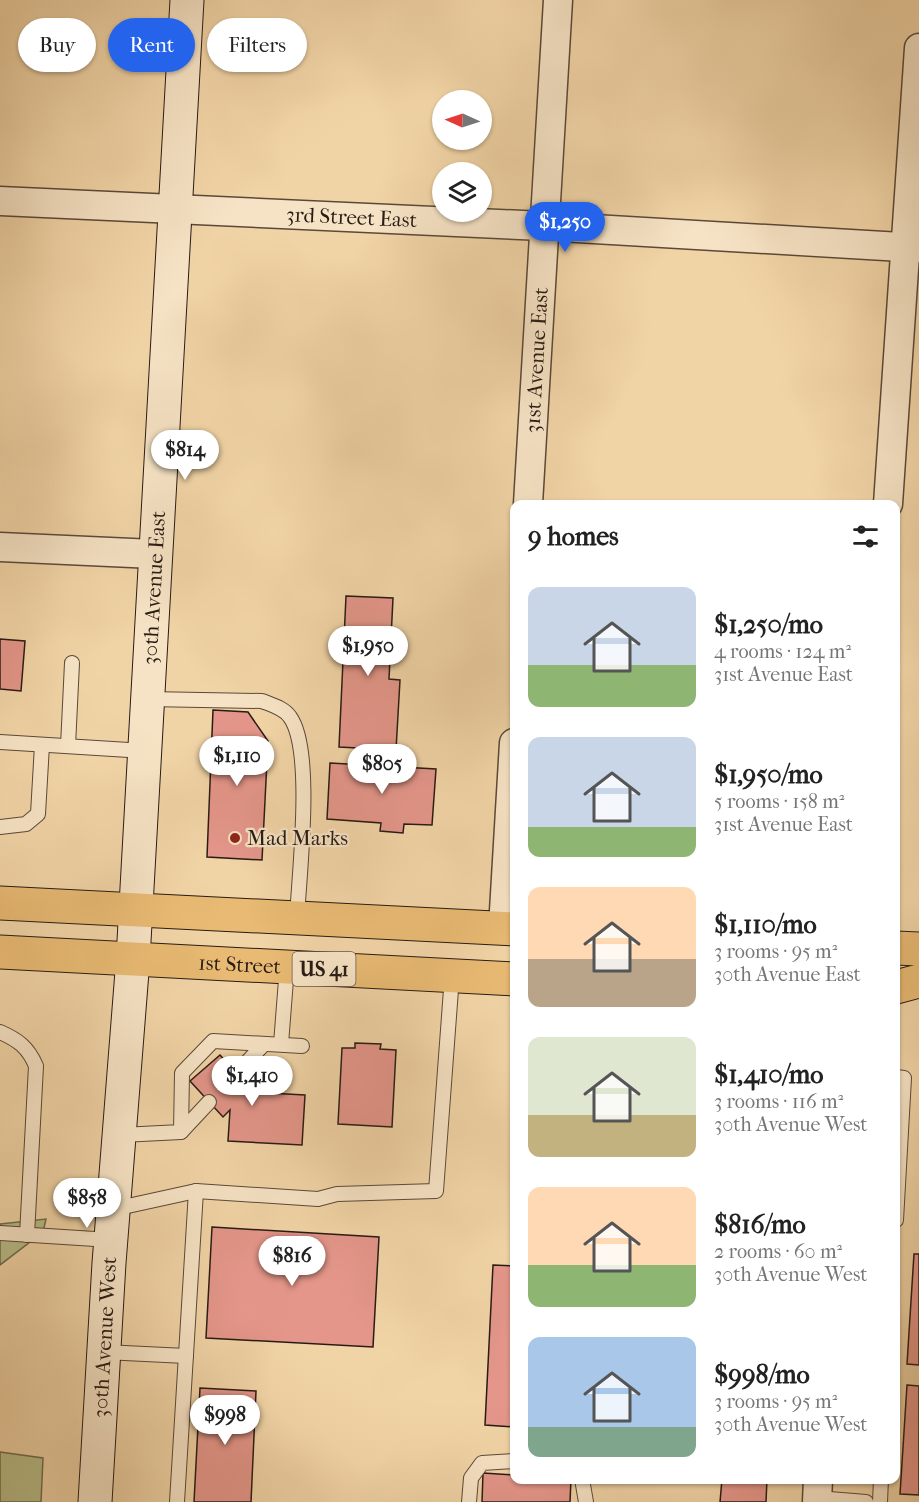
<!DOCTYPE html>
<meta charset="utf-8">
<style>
:root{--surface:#fff;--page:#f6f6f6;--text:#222;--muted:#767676;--accent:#2563eb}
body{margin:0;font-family:"IM FELL French Canon",serif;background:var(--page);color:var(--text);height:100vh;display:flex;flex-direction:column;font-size:22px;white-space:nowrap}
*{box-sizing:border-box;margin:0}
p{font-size:20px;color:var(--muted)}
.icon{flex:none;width:33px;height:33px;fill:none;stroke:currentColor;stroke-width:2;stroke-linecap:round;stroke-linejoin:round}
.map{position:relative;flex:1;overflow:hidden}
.sheet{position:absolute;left:510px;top:500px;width:390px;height:984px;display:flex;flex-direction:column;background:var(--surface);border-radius:12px;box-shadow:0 2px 4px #0004}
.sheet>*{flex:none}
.banner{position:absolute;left:18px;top:18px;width:402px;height:54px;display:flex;gap:12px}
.needle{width:39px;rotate:273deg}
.fabs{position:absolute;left:432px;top:90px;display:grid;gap:12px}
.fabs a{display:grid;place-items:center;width:60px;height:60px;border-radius:50%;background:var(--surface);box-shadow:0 2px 4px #0004;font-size:30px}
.price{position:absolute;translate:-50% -51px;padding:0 14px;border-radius:21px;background:#fff;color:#222;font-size:20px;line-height:39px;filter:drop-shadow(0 2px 3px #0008)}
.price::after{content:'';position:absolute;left:50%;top:36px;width:18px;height:14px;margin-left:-9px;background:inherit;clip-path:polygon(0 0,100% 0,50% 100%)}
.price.on{background:var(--accent);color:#fff}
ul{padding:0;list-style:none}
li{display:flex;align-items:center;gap:18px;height:150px;padding:0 18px}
li span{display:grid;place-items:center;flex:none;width:168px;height:120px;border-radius:12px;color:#555}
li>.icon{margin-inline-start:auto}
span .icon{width:72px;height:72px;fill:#fffc;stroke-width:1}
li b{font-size:26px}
h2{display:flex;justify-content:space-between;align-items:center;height:72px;padding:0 18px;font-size:26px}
.pill{padding:0 21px;border-radius:27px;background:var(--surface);box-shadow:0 2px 4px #0004;font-size:21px;line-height:54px}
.pill.on{background:var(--accent);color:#fff}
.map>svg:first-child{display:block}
.green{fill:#b8bd88;stroke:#706c4e;stroke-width:1.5}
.building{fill:#e4968a;stroke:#281b14;stroke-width:1.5}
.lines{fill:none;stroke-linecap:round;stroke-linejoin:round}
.lane-casing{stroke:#5a4938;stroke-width:16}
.street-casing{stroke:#5a4938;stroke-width:31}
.secondary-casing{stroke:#281b14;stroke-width:35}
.primary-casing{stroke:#281b14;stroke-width:35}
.lane{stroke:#f6e3c5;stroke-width:14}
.street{stroke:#f6e3c5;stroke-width:28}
.secondary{stroke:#f6e3c5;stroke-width:33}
.primary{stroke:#e8ba73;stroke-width:33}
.poi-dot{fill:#8f2418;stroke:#f6e3c5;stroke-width:2}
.labels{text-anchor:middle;stroke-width:4.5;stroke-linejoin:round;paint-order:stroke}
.shield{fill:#f6e3c5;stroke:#665749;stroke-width:1.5}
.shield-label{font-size:20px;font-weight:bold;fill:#281b14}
.street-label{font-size:21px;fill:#281b14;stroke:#f6e3c5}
.poi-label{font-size:21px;fill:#281b14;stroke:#f6e3c5;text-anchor:start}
</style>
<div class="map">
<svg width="919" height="1502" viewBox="0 0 919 1502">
<rect width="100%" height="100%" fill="#f1d4a6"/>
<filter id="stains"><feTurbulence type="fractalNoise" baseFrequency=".00333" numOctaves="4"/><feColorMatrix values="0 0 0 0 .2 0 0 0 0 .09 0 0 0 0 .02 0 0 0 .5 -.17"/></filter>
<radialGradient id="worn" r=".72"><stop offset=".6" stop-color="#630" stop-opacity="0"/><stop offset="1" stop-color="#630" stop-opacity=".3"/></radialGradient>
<g class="green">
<polygon points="46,1219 43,1232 0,1265 0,1224"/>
<polygon points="0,1452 43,1458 41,1502 0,1502"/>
</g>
<g class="building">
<polygon points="346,596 393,598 389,679 400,680 396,750 339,747"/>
<polygon points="0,639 25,641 21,691 0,689"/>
<polygon points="213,710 248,712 268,741 262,860 207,857"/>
<polygon points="330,763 436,769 432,825 404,824 403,833 380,831 381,823 327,819"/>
<polygon points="355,1043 381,1044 380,1049 396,1050 392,1127 338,1124 342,1048 355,1048"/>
<polygon points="220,1055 252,1091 250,1092 305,1095 302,1145 228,1141 230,1110 223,1117 190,1081"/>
<polygon points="212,1227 379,1237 373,1347 206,1338"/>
<polygon points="914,1254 919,1254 919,1365 907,1364"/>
<polygon points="493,1265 514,1266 514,1427 485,1425"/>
<polygon points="907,1385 919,1386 919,1495 900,1494"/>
<polygon points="200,1388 256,1391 251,1502 194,1502"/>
<polygon points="483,1473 514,1475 514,1479 571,1479 570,1502 482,1502"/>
<polygon points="722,1479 767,1479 766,1502 720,1502"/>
</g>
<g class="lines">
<defs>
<g id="lane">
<path d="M147 699 262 701C272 705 284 708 290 717 314 750 299 874 297 918"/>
<polyline points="0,742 145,751"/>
<polyline points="68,746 72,663"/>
<polyline points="0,827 26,824 38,814 42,745"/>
<path d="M0 1032C18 1040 28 1047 36 1066L27 1235"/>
<polyline points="281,1044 287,967"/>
<polyline points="237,1073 264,1044"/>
<polyline points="896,1077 904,1078 896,1220"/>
<polyline points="181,1132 209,1102"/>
<polyline points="121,1135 181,1132 182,1073 213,1041 302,1046"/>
<polyline points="114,1209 196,1191 318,1199 337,1194 436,1191 452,976"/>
<polyline points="0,1233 111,1240"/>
<polyline points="104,1352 186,1356"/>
<polyline points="582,1479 586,1502"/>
<polyline points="817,1498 866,1502"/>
<polyline points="177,1502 196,1191"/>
<polyline points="469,1502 471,1478 482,1463 514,1461"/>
<polyline points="880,1502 881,1479"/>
</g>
<g id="street">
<path id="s1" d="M0 201 543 226 919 248"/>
<path id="s2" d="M528 504 558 0"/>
<polyline points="888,504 919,48"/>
<polyline points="0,547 154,554"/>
<polyline points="503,928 514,743"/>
<polyline points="817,1502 818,1479"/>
</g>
<g id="secondary">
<path id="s3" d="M95 1502 109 1263 133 959 187 0"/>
</g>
<g id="primary">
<polyline points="0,903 514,929"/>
<polyline points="896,948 919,949"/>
<path id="s4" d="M0 952 514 979"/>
<polyline points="896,987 919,981"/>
</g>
</defs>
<use href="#lane" class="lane-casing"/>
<use href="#street" class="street-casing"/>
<use href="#secondary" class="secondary-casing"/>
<use href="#primary" class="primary-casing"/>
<use href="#lane" class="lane"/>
<use href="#street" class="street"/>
<use href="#secondary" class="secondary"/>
<use href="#primary" class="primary"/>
</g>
<circle class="poi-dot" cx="235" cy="838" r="6"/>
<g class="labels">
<rect class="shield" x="292.5" y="952" width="63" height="34" rx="4.5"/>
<g class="shield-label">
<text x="324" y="976">US 41</text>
</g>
<g class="street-label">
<text dy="7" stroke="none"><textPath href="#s1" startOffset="352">3rd Street East</textPath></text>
<text dy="7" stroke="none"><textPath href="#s2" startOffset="144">31st Avenue East</textPath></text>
<text dy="7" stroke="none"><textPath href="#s3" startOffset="916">30th Avenue East</textPath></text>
<text dy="7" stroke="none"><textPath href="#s4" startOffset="240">1st Street</textPath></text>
<text dy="7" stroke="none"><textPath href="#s3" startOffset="165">30th Avenue West</textPath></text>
</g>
<g class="poi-label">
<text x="247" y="845">Mad Marks</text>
</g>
</g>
<rect width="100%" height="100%" filter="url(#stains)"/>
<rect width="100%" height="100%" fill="url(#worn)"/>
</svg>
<div class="fabs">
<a><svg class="needle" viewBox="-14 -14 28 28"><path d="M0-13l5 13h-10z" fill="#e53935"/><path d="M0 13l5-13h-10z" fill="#767676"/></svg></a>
<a><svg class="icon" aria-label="layers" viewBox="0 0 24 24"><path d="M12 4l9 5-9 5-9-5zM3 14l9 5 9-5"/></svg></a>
</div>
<b class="price on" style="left:565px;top:253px">$1,250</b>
<b class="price" style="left:185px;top:481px">$814</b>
<b class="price" style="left:368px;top:677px">$1,950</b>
<b class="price" style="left:237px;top:787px">$1,110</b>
<b class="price" style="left:382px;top:795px">$805</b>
<b class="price" style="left:252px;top:1107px">$1,410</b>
<b class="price" style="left:87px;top:1229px">$858</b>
<b class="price" style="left:292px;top:1287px">$816</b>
<b class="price" style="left:225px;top:1446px">$998</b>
<div class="banner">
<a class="pill">Buy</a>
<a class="pill on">Rent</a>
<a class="pill">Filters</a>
</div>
<section class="sheet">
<h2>9 homes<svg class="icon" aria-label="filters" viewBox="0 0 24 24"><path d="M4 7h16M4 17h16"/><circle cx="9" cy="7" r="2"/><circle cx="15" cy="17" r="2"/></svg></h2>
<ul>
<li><span style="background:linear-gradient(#c9d6e8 65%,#8fb573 0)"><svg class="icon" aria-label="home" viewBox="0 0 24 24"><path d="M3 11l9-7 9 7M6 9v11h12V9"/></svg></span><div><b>$1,250/mo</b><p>4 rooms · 124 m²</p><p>31st Avenue East</p></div></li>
<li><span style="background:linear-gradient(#c9d6e8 75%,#8fb573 0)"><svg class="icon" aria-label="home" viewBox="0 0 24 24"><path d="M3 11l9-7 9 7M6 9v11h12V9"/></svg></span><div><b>$1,950/mo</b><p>5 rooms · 158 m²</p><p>31st Avenue East</p></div></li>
<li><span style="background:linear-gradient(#ffd9b3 60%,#b9a48a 0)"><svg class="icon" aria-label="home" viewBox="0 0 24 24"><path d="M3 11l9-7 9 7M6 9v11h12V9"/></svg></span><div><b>$1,110/mo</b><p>3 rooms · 95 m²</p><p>30th Avenue East</p></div></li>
<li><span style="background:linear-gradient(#dfe7d0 65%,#c2b280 0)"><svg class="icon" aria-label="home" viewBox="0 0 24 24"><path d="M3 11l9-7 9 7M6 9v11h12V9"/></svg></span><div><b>$1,410/mo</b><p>3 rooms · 116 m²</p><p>30th Avenue West</p></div></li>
<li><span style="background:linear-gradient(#ffd9b3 65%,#8fb573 0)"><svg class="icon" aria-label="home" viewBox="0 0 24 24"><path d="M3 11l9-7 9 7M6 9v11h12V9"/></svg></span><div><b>$816/mo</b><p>2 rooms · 60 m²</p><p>30th Avenue West</p></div></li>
<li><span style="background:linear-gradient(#a9c7e8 75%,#7fa58c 0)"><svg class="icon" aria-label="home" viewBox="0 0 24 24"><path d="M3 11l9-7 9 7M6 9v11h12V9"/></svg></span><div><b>$998/mo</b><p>3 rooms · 95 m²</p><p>30th Avenue West</p></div></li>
</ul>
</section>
</div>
